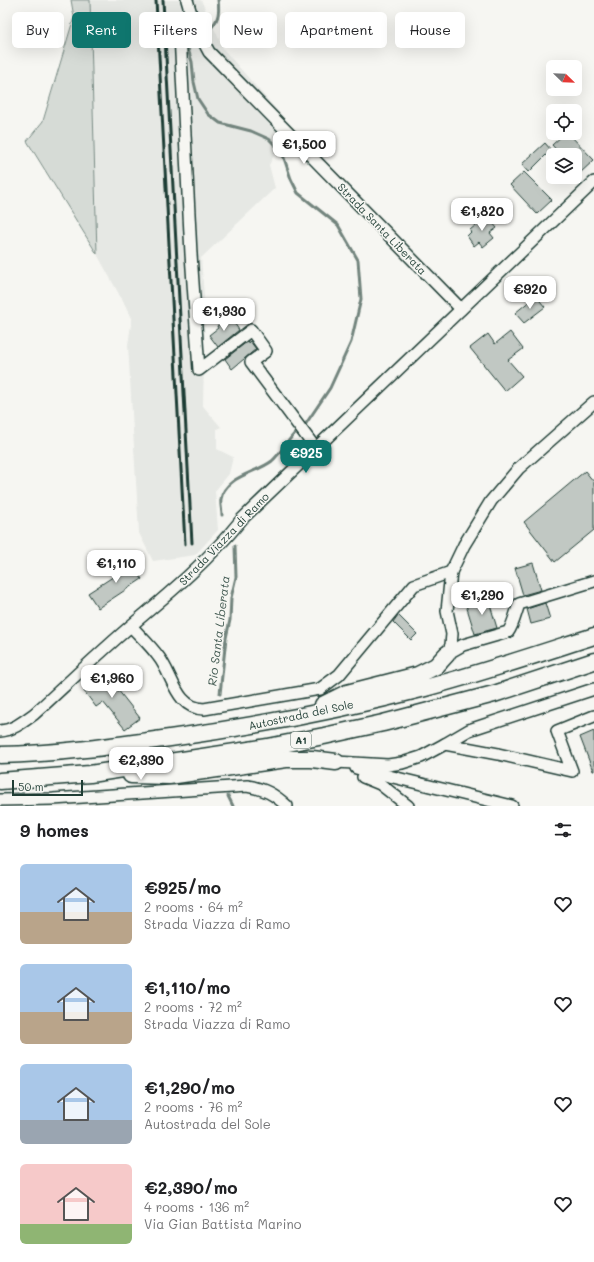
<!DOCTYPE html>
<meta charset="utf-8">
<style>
:root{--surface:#fff;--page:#f6f6f6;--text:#202124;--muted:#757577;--accent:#0f766e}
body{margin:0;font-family:Mali,sans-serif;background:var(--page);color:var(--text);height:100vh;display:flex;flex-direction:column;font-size:15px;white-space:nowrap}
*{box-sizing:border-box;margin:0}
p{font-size:13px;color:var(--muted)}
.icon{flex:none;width:22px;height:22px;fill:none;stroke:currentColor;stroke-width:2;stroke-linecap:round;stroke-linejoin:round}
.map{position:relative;height:806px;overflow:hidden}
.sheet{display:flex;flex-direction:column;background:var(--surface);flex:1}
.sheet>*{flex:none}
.guide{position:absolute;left:12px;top:12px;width:570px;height:36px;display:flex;gap:8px}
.needle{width:26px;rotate:113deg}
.tools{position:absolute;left:546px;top:60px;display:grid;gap:8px}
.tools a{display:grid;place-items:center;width:36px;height:36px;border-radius:6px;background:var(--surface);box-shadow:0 4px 16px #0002;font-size:20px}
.scale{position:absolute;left:12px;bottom:10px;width:71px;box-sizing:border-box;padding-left:4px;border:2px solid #1f3d34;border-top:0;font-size:11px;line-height:14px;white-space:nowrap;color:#1f3d34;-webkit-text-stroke:3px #f6f6f2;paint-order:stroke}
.price{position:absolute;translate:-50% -34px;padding:0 9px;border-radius:8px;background:#fff;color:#222;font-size:13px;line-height:26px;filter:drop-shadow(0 1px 2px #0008)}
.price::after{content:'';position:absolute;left:50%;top:24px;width:12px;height:9px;margin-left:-6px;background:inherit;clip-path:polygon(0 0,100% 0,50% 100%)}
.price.selected{background:var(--accent);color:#fff}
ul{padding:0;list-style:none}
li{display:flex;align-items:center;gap:12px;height:100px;padding:0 20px}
li span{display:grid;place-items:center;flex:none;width:112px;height:80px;border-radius:6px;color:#555}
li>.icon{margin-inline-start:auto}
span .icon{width:48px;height:48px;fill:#fffc;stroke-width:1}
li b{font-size:17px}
h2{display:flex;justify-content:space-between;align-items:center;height:48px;padding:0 20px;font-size:17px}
.chip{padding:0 14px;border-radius:6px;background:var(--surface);box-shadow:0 4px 16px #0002;font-size:14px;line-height:36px}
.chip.selected{background:var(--accent);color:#fff}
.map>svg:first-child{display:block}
.built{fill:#e6e8e4}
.green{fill:#d6dbd6;stroke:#7a8c85}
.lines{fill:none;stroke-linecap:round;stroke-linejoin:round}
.stream{stroke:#72847d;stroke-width:3}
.building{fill:#c1c8c3;stroke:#1f3d34}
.minor-casing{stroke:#1f3d34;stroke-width:14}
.highway-casing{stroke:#1f3d34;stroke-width:19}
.minor{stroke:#f6f6f2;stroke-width:11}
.highway{stroke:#f6f6f2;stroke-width:16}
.rail{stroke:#1f3d34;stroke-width:3}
.labels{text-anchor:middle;stroke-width:3;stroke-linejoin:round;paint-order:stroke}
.shield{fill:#f6f6f2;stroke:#60746d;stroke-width:1}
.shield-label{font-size:10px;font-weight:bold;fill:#1f3d34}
.street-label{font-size:11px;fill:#1f3d34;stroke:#f6f6f2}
.water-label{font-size:12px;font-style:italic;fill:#425a52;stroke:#f6f6f2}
</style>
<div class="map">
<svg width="594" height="806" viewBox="0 0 594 806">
<rect width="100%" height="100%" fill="#f6f6f2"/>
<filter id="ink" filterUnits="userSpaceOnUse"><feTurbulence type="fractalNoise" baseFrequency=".025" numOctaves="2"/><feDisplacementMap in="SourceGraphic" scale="8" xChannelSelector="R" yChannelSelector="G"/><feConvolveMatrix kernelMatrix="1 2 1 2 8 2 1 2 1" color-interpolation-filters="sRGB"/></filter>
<g filter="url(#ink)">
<polygon class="built" points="90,0 201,0 224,50 288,123 282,140 269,165 275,188 201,258 205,310 203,406 221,427 217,429 217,449 233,457 229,474 215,491 218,530 195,555 153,561 139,533 128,345 132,318 97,254"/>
<polygon class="green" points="71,0 90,0 97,254 27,141 43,121 74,17"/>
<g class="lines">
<g class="stream">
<path d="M207 32C218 22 220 14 218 0"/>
<polyline points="193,43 188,49 192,62 194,82 198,99 208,114 220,123 251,131 269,139 282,152 291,179 298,193 338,225 358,260 361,299 351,342 330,388 305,425"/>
<path d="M222 515C222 510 220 504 221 499 225 476 257 473 272 461 281 453 287 441 296 432"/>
<polyline points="220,694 226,638 230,620 231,598 236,577 235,546"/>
<polyline points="228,796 233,806"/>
</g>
</g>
<g class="building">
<polygon points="565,133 568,133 594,160 579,174 575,169 575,155 561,155 552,145"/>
<polygon points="545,143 551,150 529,172 522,164"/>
<polygon points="524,172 552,200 537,214 510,185"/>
<polygon points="487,216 497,228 490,233 494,238 483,247 479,242 474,246 467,236 471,232 470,230"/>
<polygon points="536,296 545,307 524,323 515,313"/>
<polygon points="230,317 239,330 218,347 209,335 218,328 217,326"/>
<polygon points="510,332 523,349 508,360 522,376 505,391 470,348 488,334 495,344"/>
<polygon points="248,341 248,343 250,341 256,349 232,369 225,359"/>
<polygon points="585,471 594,482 594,530 555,562 524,522"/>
<polygon points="128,558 142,579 98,608 88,593 122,571 117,565"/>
<polygon points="533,563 541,590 523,595 515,568"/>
<polygon points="488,598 497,628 475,634 466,605"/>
<polygon points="545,603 550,619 531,624 527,609"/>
<polygon points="398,615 417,634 411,640 393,622"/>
<polygon points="110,671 122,687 118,690 140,718 125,729 103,702 96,707 84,691"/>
<polygon points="594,731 594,771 593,771 580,737"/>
</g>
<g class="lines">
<defs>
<g id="minor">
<polyline points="187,0 194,24 209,52 461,309"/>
<polyline points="180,34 191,254 199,370 251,330 266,351 251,362 316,449"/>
<path d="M131 626C140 636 150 645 158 656 173 674 175 708 204 709L320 689 339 675 414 585 451 572"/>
<polyline points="447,654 451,645 452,634 447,611 451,572 464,545 491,501 519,468 594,402"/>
<path d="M447 654 463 645 508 632C513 626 516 612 519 604L594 581"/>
<path d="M0 731C13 730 23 722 34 714 67 684 99 653 133 624 171 592 210 559 242 519L594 182"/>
<polyline points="445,744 469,730 594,689"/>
<polyline points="336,762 388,765 402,763 421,757 445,744 498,754 572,771 557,731 594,716"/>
<polyline points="356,768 512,806"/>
<polyline points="363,777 380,784 408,806"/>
<path d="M0 800 53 799 247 786C265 789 274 794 287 806"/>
</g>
<g id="highway">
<polyline points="323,705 347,693 418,675 436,666 447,654"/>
<path d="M0 755C56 754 115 746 170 738 256 726 341 710 425 688 482 673 538 654 594 636"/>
<polyline points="131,775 169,776 286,759 312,759 336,762"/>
<polyline points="0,781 90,774 268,747 324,736 383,723 494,694 594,661"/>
</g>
</defs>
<use href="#minor" class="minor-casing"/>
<use href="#highway" class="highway-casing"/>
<use href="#minor" class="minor"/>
<use href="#highway" class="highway"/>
<g class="rail">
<polyline points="156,0 185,544"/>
<polyline points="163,0 192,543"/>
</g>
</g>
</g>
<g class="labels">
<rect class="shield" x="291" y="732" width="20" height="16" rx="3"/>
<g class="shield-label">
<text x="301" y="744">A1</text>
</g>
<g class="street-label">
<text transform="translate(382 229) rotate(46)" y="4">Strada Santa Liberata</text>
<text transform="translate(224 539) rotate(-46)" y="4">Strada Viazza di Ramo</text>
<text transform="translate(301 715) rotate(-12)" y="4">Autostrada del Sole</text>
</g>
<g class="water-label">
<text transform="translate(219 631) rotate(-83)" y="4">Rio Santa Liberata</text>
</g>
</g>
</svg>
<div class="tools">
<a><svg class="needle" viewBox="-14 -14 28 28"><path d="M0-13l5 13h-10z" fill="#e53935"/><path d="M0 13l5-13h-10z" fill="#757577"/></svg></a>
<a><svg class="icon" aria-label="locate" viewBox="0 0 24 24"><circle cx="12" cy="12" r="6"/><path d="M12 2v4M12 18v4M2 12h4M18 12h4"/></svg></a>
<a><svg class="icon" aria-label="layers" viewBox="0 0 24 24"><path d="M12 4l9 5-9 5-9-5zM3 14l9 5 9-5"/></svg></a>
</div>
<div class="scale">50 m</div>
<b class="price" style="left:304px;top:165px">€1,500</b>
<b class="price" style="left:482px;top:232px">€1,820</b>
<b class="price" style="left:530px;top:310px">€920</b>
<b class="price" style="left:224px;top:332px">€1,930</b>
<b class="price selected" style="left:306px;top:474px">€925</b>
<b class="price" style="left:116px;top:584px">€1,110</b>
<b class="price" style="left:482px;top:616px">€1,290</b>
<b class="price" style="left:112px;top:699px">€1,960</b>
<b class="price" style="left:141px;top:781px">€2,390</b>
<div class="guide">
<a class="chip">Buy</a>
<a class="chip selected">Rent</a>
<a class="chip">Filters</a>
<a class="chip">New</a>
<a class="chip">Apartment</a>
<a class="chip">House</a>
</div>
</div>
<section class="sheet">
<h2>9 homes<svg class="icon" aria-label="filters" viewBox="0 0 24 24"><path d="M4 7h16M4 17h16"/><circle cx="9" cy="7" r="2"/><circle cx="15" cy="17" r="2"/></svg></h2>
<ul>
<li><span style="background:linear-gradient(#a9c7e8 60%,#b9a48a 0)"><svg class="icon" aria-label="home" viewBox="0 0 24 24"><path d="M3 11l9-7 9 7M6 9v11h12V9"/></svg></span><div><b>€925/mo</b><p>2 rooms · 64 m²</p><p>Strada Viazza di Ramo</p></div><svg class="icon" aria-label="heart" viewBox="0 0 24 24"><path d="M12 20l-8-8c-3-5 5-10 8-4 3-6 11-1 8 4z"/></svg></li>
<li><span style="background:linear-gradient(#a9c7e8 60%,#b9a48a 0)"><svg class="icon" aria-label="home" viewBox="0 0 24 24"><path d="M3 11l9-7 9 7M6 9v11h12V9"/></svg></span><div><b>€1,110/mo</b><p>2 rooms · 72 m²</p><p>Strada Viazza di Ramo</p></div><svg class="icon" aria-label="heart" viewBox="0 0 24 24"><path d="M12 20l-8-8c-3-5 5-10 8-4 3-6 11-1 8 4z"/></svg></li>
<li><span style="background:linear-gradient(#a9c7e8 70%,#9aa5b1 0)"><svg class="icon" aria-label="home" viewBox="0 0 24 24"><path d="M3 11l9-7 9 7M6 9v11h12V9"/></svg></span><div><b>€1,290/mo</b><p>2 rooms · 76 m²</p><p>Autostrada del Sole</p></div><svg class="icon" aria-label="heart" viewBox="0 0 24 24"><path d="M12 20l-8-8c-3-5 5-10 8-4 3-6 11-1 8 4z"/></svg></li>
<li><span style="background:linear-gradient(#f6c9c9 75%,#8fb573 0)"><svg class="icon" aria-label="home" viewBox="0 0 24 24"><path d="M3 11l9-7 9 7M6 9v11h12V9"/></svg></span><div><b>€2,390/mo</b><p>4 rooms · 136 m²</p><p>Via Gian Battista Marino</p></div><svg class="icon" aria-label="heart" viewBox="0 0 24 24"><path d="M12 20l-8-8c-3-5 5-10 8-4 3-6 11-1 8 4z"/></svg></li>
</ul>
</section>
